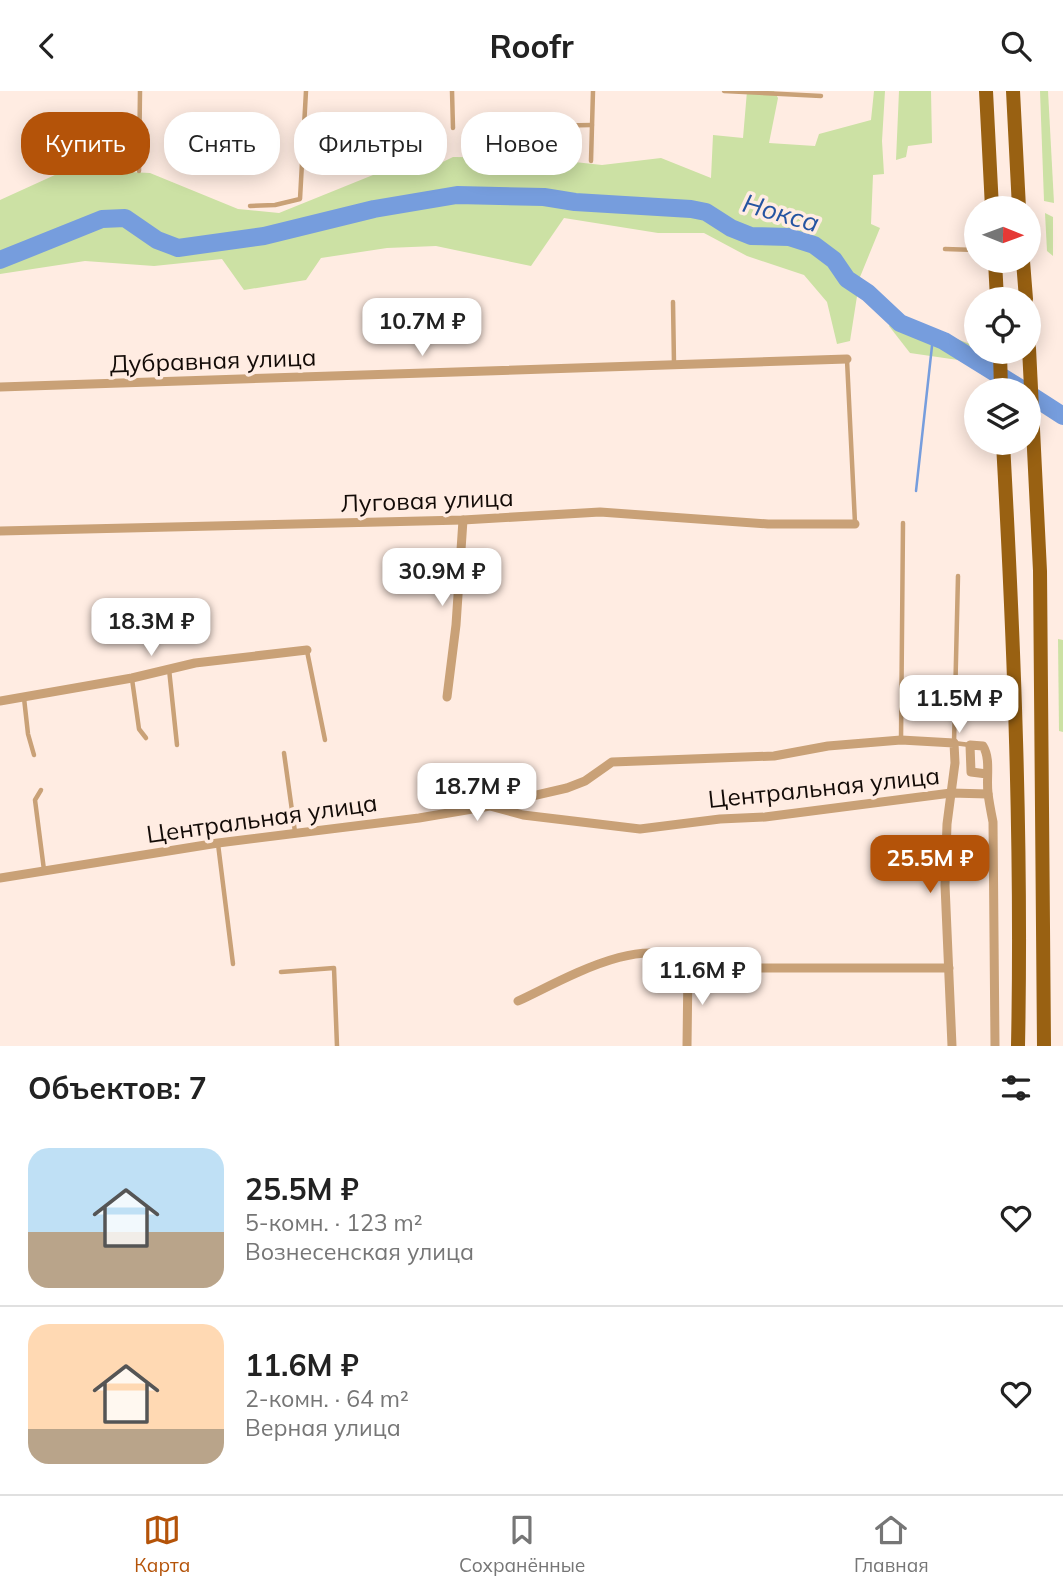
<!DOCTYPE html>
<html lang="ru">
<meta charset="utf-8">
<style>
:root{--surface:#fff;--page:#f6f6f6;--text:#222;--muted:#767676;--line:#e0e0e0;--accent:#b45309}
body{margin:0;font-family:Mulish,sans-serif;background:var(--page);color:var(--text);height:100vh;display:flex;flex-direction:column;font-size:26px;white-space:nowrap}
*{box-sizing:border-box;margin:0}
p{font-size:23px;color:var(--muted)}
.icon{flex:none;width:38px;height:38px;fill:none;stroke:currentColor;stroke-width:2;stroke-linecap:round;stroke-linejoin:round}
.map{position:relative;height:955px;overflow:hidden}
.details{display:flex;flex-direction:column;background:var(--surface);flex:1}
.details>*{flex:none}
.guide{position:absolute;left:21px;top:21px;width:700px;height:63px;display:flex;gap:14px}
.needle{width:46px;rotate:91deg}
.tools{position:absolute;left:964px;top:105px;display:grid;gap:14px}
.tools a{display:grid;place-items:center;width:77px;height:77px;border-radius:50%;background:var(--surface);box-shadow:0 4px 18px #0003;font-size:35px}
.price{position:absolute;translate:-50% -60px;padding:0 16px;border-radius:14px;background:#fff;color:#222;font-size:23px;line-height:46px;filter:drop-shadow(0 2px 4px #0008)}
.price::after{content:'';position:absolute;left:50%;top:42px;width:21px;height:16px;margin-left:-10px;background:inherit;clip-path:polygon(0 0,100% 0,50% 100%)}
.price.on{background:var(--accent);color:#fff}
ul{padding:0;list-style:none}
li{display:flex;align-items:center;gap:21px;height:175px;padding:0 28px}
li+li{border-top:2px solid var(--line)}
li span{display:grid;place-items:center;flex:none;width:196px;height:140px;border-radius:21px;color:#555}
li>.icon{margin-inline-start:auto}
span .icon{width:84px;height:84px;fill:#fffc;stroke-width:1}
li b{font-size:30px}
h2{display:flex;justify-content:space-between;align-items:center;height:84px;padding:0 28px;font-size:30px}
.chip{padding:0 24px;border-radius:28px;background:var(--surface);box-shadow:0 4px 18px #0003;font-size:24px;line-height:63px}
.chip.on{background:var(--accent);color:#fff}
header{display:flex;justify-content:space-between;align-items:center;height:91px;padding:0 28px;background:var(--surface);font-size:32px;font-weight:700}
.dock{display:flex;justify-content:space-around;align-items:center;height:98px;border-top:2px solid var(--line);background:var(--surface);font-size:19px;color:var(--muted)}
.dock a{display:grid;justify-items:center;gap:4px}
.dock .on{color:var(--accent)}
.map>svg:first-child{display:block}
.green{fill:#cce1a4}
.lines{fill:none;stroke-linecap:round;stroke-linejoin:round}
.stream{stroke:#769ddd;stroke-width:2.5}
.river{stroke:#769ddd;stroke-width:18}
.service{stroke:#c9a177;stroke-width:4.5}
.minor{stroke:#c9a177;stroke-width:9}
.primary{stroke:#996112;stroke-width:14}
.labels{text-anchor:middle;stroke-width:7;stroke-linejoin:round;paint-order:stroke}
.street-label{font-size:24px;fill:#130b07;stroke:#ffece2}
.water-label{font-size:26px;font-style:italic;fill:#2554a1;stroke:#ffece2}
</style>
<header><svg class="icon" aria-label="back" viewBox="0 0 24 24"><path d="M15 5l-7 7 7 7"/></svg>Roofr<svg class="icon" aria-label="search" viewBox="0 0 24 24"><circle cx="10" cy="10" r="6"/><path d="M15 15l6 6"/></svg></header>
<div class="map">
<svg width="1063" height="955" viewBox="0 0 1063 955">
<rect width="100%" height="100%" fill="#ffece2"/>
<g class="green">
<polygon points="747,0 774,0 778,7 769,52 815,55 819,43 871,29 874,0 885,0 882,50 884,83 873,84 871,133 880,137 860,186 850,250 837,253 827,211 804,184 747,165 704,142 658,142 564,127 531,175 436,155 387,157 321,167 306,189 244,199 222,168 154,175 85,170 0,183 0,109 68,78 150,82 238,118 279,122 373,84 418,83 453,66 538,67 602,74 661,67 711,87 713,44 743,47"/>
<polygon points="899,0 931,0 932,52 908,55 906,66 896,69"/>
<polygon points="1040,0 1048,0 1054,112 1044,110"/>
<polygon points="1045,122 1053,126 1053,165 1047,160"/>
<polygon points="896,225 970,253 965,270 910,262 889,235"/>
<polygon points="1058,548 1063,549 1063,641 1059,640"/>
</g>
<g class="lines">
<polyline class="stream" points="916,400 933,246"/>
<g class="river">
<polyline points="0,169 102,128 125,127 157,149 178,157 264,145 374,118 457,104 544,106 575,111 691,118 706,121 731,137 751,145 789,146 814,154 834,169 847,188 868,202 900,232 944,250 1023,299"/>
<polyline points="1029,303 1063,325"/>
</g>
<g class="service">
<polyline points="452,0 453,37"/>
<polyline points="724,0 821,5"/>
<polyline points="538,35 592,34"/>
<polyline points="591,70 593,0"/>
<polyline points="139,80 140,0"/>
<polyline points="250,115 275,114 300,108 306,0"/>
<polyline points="945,158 976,159"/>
<polyline points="673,211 674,273"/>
<polyline points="847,269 855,432"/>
<polyline points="958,485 954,652 970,654"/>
<polyline points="307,560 325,649"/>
<polyline points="169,578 177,654"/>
<polyline points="132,588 139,638 146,647"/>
<polyline points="24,607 28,643 34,664"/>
<polyline points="901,648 903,432"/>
<polyline points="284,662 295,741"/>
<polyline points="41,699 35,709 44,779"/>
<polyline points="218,753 233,873"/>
<polyline points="281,881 334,877 337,955"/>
</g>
<g class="minor">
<polyline points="0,296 847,268"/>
<polyline points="0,440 463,429 600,421 768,433 855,433"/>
<polyline points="447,606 456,534 463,429"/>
<polyline points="0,610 132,587 195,572 307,559"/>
<path d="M987 683 971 681 970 654 983 655C991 668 986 687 988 702 989 711 991 721 993 731L995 955"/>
<polyline points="493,714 567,697 585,690 612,671 774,665 828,655 901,649 954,652 955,672 947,733 945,794 952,955"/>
<polyline points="0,787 218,752 419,727 490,715 523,724 640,738 720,728 765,726 951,702 988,703"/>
<path d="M518 910C558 892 651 835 688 877H949"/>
<polyline points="687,955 688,877"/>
</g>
<g class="primary">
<polyline points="986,0 992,117"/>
<polyline points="1013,0 1019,117"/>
<polyline points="995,170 997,208"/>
<polyline points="1023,170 1026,208"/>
<polyline points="1029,257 1040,480 1044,955"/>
<polyline points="1000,261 1001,299"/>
<path d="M1003 352C1014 552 1022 754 1018 955"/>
</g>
</g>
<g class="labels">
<g class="street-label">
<text transform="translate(213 270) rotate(-2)" y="8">Дубравная улица</text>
<text transform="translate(427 410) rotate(-2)" y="8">Луговая улица</text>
<text transform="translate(824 697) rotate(-6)" y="8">Центральная улица</text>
<text transform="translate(262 728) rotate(-8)" y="8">Центральная улица</text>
</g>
<g class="water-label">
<text transform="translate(781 122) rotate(16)" y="9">Нокса</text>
</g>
</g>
</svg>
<div class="tools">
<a><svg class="needle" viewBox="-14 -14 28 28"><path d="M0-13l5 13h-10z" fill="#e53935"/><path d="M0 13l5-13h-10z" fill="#767676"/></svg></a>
<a><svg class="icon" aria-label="locate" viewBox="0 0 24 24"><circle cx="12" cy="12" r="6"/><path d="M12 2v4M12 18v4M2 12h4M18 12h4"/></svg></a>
<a><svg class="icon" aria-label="layers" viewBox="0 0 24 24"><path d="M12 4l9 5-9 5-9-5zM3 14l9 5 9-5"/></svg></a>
</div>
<b class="price" style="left:422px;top:267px">10.7M ₽</b>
<b class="price" style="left:442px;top:517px">30.9M ₽</b>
<b class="price" style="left:151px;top:567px">18.3M ₽</b>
<b class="price" style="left:959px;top:644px">11.5M ₽</b>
<b class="price" style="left:477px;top:732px">18.7M ₽</b>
<b class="price on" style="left:930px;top:804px">25.5M ₽</b>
<b class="price" style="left:702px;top:916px">11.6M ₽</b>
<div class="guide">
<a class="chip on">Купить</a>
<a class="chip">Снять</a>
<a class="chip">Фильтры</a>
<a class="chip">Новое</a>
</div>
</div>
<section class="details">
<h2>Объектов: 7<svg class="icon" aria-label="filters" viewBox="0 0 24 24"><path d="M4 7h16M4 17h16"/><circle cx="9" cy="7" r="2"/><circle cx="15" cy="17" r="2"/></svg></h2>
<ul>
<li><span style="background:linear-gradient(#bfe0f5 60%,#b9a48a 0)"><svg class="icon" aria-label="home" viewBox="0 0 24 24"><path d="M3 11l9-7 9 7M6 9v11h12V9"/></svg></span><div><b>25.5M ₽</b><p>5-комн. · 123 m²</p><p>Вознесенская улица</p></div><svg class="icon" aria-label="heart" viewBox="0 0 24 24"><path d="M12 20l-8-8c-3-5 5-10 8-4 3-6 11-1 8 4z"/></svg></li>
<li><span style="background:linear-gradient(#ffd9b3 75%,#b9a48a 0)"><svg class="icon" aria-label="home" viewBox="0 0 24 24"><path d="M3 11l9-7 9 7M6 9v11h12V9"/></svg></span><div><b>11.6M ₽</b><p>2-комн. · 64 m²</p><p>Верная улица</p></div><svg class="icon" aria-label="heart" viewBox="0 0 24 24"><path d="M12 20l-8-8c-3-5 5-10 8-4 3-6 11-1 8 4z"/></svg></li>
</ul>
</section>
<nav class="dock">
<a class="on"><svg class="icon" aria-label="map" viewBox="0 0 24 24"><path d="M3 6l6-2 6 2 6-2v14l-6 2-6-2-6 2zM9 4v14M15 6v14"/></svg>Карта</a>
<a><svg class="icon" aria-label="saved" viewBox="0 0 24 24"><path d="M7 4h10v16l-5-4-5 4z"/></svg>Сохранённые</a>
<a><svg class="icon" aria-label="home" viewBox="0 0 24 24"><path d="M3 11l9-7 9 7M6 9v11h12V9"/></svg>Главная</a>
</nav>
